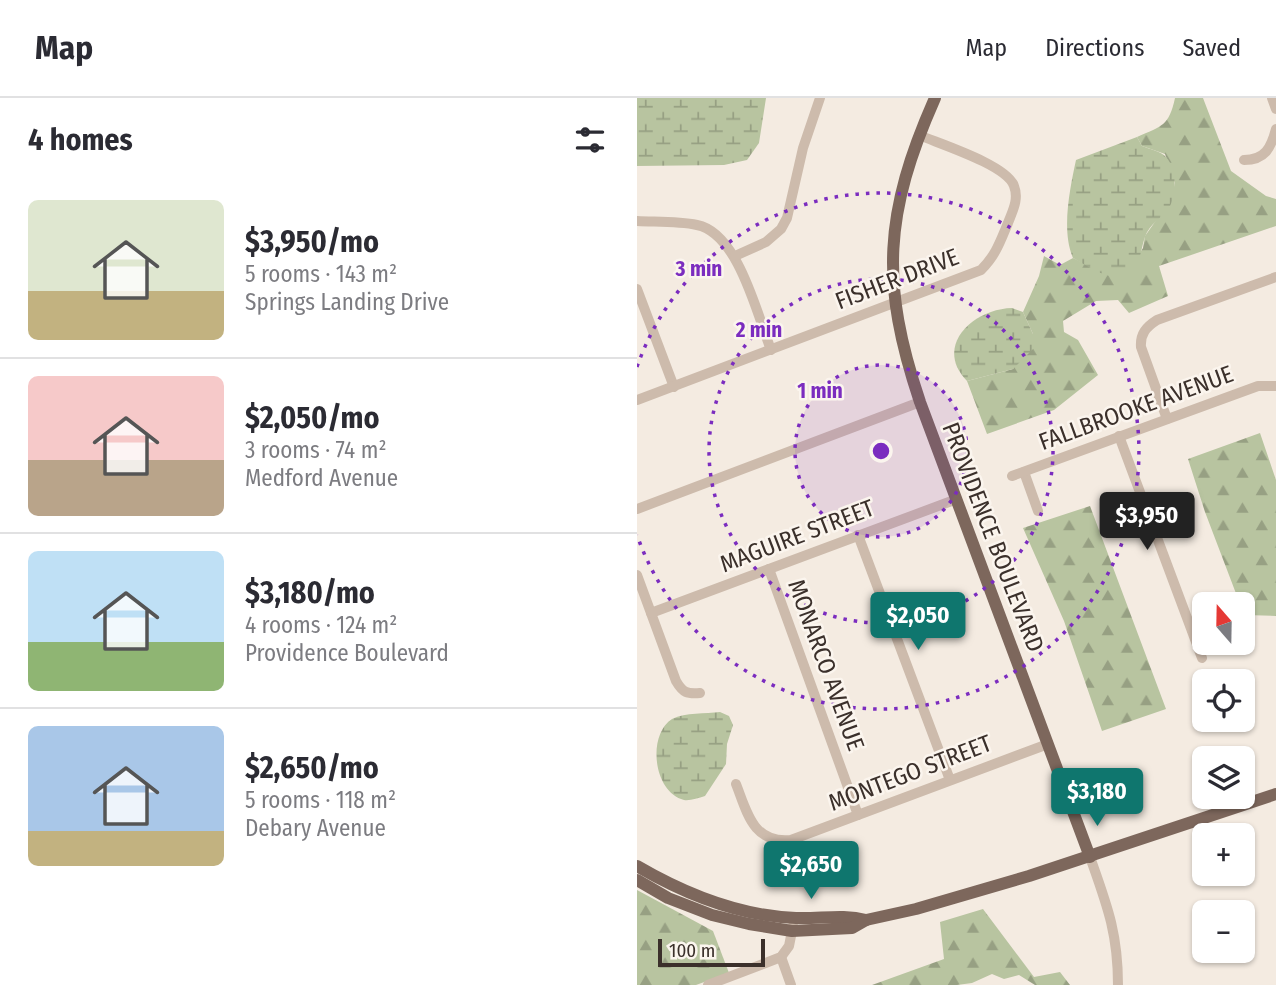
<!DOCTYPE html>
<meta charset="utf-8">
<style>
:root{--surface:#fff;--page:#f2f2f3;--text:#2b2b33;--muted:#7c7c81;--line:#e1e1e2;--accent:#0f766e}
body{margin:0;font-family:"Fira Sans Condensed",sans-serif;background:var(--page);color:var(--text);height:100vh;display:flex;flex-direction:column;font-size:26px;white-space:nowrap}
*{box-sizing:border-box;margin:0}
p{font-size:23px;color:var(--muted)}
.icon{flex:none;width:38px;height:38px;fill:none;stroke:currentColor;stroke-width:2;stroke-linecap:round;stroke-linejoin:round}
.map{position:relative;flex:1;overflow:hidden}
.side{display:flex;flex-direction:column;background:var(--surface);width:637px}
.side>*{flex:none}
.needle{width:46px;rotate:340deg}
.buttons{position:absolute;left:555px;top:494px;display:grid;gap:14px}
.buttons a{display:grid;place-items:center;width:63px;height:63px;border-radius:10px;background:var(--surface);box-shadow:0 2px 5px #0004;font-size:35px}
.scale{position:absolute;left:21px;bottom:18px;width:107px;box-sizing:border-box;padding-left:7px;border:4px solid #3b302b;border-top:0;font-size:19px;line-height:24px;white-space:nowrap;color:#3b302b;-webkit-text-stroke:5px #fbf5ee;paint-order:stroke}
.price{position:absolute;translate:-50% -60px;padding:0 16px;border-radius:7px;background:var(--accent);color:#fff;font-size:23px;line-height:46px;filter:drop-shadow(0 2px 4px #0008)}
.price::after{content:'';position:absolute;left:50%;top:42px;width:21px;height:16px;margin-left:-10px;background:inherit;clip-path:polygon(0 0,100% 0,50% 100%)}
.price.current{background:#222;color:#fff}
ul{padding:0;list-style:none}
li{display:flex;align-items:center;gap:21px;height:175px;padding:0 28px}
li+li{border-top:2px solid var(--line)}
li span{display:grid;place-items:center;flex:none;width:196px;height:140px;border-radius:10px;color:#555}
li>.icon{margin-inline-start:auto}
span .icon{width:84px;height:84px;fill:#fffc;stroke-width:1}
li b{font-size:30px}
h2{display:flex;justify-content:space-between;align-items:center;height:84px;padding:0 28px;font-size:30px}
header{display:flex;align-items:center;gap:42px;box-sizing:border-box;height:98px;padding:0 35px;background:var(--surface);border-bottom:2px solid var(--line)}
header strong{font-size:33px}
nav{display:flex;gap:38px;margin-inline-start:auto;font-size:24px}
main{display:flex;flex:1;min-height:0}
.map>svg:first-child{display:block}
.forest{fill:url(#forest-firs)}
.wetland{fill:url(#wetland-marsh)}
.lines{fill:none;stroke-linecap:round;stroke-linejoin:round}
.minor{stroke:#cdbbac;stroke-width:10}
.major{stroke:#7d675c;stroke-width:12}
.ring{fill:none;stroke:#7b2cbf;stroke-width:3.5;stroke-dasharray:3.5 7}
.labels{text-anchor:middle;stroke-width:5;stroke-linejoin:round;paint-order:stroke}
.street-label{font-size:24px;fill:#3b302b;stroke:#fbf5ee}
.centre{fill:#7b2cbf;stroke:#fbf5ee;stroke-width:3.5}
.ring-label{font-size:21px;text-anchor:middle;font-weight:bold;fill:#7b2cbf;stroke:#fbf5ee;stroke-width:5;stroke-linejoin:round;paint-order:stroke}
</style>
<header>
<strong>Map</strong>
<nav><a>Map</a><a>Directions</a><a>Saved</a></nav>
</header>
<main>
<section class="side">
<h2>4 homes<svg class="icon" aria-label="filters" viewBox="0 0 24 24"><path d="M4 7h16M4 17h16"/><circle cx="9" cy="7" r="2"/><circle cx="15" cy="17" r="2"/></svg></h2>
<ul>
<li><span style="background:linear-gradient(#dfe7d0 65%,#c2b280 0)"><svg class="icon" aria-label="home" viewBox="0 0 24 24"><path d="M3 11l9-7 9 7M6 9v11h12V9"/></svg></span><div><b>$3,950/mo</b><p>5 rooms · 143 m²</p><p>Springs Landing Drive</p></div></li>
<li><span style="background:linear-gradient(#f6c9c9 60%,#b9a48a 0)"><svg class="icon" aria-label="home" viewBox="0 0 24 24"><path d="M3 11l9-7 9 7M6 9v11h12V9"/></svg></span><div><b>$2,050/mo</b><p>3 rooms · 74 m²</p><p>Medford Avenue</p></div></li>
<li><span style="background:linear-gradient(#bfe0f5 65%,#8fb573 0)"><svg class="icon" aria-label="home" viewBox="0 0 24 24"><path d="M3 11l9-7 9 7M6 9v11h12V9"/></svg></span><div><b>$3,180/mo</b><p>4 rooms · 124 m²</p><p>Providence Boulevard</p></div></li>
<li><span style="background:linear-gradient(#a9c7e8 75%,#c2b280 0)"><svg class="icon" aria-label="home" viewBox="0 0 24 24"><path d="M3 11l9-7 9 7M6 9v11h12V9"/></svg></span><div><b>$2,650/mo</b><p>5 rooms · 118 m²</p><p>Debary Avenue</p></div></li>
</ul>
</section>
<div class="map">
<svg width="639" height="887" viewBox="0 0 639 887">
<defs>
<pattern id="forest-firs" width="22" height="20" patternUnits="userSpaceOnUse" patternTransform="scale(1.75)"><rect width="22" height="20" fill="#b8c4a0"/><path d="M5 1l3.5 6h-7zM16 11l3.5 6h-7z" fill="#97a083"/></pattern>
<pattern id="wetland-marsh" width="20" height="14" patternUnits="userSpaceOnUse" patternTransform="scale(1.75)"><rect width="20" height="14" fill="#b8c4a0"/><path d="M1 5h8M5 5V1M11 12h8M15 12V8" fill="none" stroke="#97a083"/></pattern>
</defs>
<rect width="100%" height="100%" fill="#f4ebe1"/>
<g class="forest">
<path d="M538 0H566L594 73 629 98 639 101V128L522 168 531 198 492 215 481 202 459 203 426 223 427 234 441 242 461 277 417 312 350 336 330 283 376 271 396 236 386 214 402 178 407 158 423 167 436 160C457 170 465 177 489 177L506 150 508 138 520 121 532 109 538 85 528 56 505 48 500 39C525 28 532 28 538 0Z"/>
<polygon points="623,335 639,382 639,518 608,517 606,506 603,506 568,414 551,361"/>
<polygon points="453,408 529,611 465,633 427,523 386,430"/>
<polygon points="0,792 76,833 92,875 59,887 0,887"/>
<polygon points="346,811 397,879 423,874 433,887 398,887 382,877 367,881 355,876 335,885 320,887 235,887 307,861 303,824"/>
</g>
<g class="wetland">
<polygon points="0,0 129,0 122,45 110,62 87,67 0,68"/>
<path d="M500 39 505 48C512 51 524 53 529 59 540 71 540 96 532 110 525 120 512 126 508 139 504 149 503 172 490 177 472 184 451 168 436 160 424 133 433 90 439 62Z"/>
<path d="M375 210 386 214 396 236 399 248 376 271 330 283C296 248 336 211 375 210Z"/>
<path d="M83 614 92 618 96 627 90 646 89 666 68 698C61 700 53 703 47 702 16 694 10 637 35 621 49 614 68 616 83 614Z"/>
</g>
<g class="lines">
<g class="minor">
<polyline points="635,0 639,11"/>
<path d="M607 62C628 62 634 50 639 31"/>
<path d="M0 123C19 124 41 123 60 127 101 135 120 216 134 252"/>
<polyline points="98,158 129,144 144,131 150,120 166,50 183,0"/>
<polyline points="0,191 37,289"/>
<path d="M0 302 344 172C359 157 363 144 371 125 376 112 382 101 377 88 370 67 303 46 282 37"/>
<path d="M530 321 504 249C503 236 509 229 520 222L639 179"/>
<polyline points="482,338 565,560"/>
<polyline points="387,374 401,413"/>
<polyline points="375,378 621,288 639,288"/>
<polyline points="0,411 283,304"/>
<polyline points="221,437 313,682"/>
<polyline points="132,471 221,717"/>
<path d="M0 477 39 583C46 595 50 596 63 595"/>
<polyline points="14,515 320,401"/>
<path d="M99 686C110 714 116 746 154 742L411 646"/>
<path d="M453 759C470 807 481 835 481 887"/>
<polyline points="144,859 154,887"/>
<polyline points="71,887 144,859 152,848 156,828"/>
</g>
<g class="major">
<path d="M298 0C247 115 243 185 283 304L453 759"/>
<path d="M0 768C48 796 103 818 159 820 183 821 206 816 229 822"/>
<polyline points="0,782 31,800 75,817 112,826 155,833 215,830 229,822 279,811 392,778 639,696"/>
</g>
</g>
<circle cx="244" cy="353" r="86" fill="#7b2cbf" fill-opacity=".12"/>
<g class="ring">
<circle cx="244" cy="353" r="86"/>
<circle cx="244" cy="353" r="172"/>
<path d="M0 269A258 258 0 1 1 0 437"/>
</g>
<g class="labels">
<g class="street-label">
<text transform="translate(260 181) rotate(-21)" y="8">FISHER DRIVE</text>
<text transform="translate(499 310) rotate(-20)" y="8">FALLBROOKE AVENUE</text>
<text transform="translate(160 438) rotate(-21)" y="8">MAGUIRE STREET</text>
<text transform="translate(356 439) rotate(69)" y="8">PROVIDENCE BOULEVARD</text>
<text transform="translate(189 567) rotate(70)" y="8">MONARCO AVENUE</text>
<text transform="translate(273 675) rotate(-21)" y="8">MONTEGO STREET</text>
</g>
</g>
<circle cx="244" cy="353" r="10" class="centre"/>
<g class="ring-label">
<text x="62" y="178">3 min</text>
<text x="122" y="239">2 min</text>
<text x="183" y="300">1 min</text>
</g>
</svg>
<div class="buttons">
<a><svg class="needle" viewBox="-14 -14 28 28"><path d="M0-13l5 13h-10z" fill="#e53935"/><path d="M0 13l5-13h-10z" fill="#7c7c81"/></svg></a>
<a><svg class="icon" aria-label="locate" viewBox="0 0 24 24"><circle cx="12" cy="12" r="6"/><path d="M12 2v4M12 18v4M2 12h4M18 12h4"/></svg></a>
<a><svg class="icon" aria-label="layers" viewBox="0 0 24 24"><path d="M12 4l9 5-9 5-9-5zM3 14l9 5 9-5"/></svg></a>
<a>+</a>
<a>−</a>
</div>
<div class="scale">100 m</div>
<b class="price current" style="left:510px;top:454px">$3,950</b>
<b class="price" style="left:281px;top:554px">$2,050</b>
<b class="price" style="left:460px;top:730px">$3,180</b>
<b class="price" style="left:174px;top:803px">$2,650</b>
</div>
</main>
